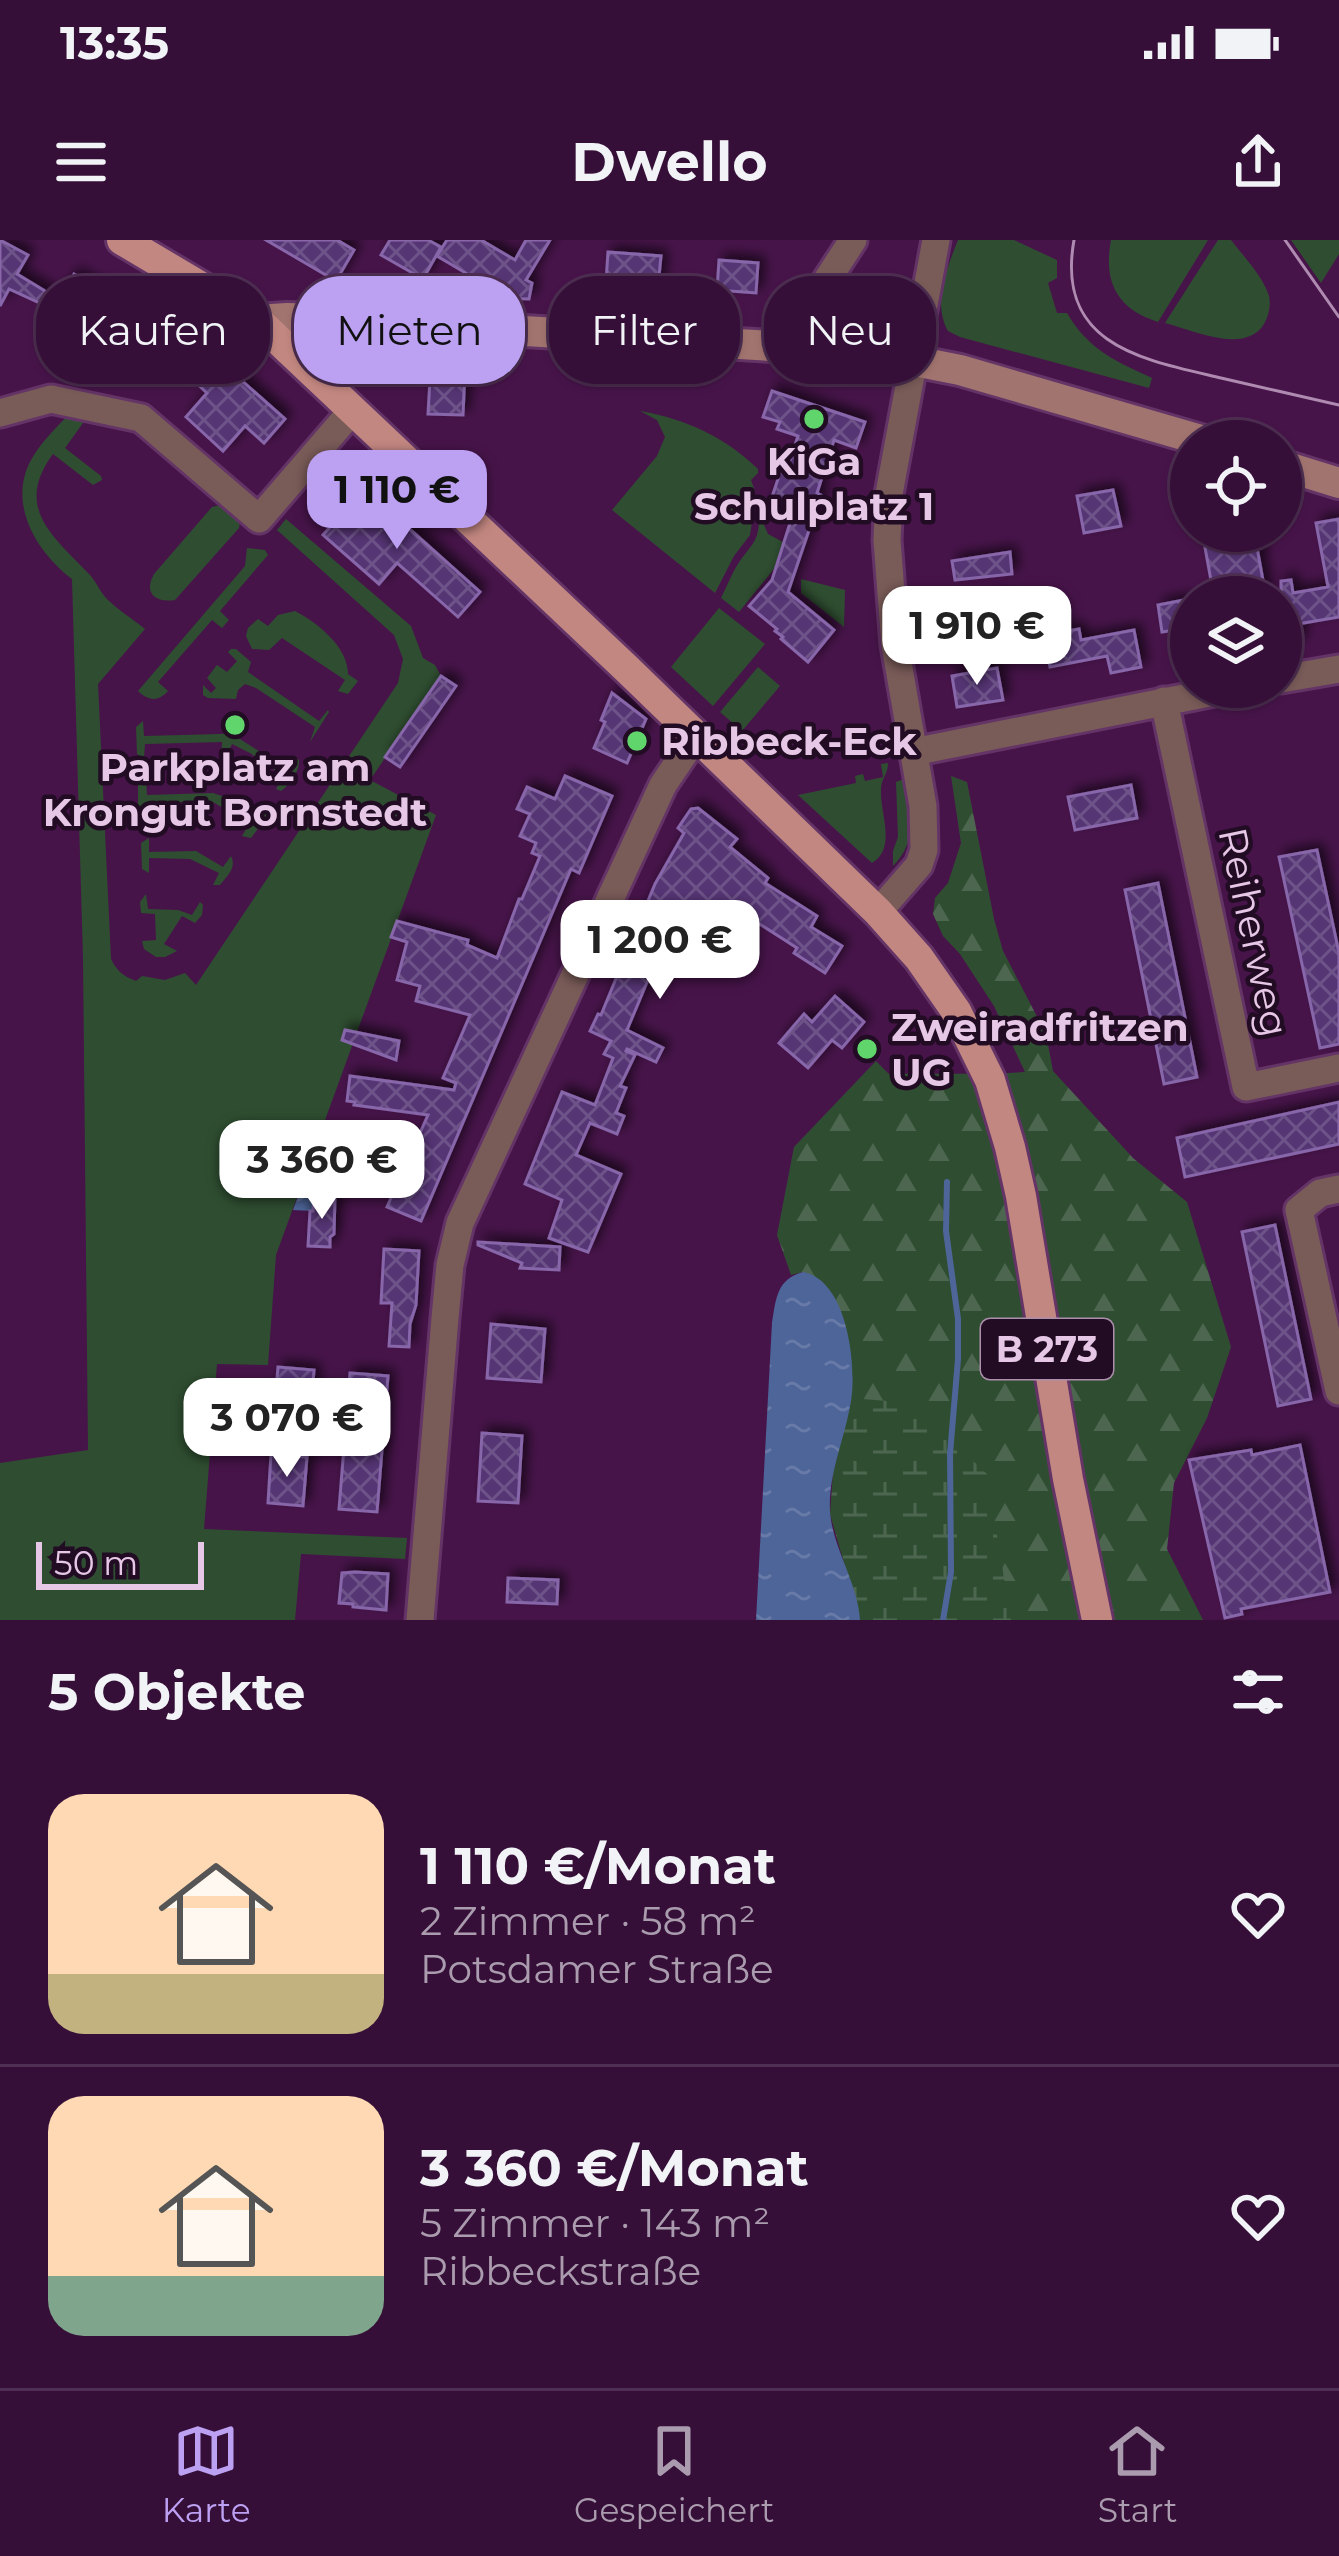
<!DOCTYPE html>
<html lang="de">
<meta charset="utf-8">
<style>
:root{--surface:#350f38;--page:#3d1840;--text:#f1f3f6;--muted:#aa9cae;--line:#4f2f53;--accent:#bca0f2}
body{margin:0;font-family:Montserrat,sans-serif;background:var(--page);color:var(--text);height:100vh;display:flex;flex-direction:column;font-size:45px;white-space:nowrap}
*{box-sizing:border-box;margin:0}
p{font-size:39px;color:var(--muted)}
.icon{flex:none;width:66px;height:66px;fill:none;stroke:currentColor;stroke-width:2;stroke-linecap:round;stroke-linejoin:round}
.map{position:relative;height:1380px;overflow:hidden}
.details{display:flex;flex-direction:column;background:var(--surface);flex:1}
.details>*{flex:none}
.banner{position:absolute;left:36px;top:36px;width:1269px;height:108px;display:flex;gap:24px}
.fabs{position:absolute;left:1170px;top:180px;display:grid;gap:24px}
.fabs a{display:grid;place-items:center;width:132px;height:132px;border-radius:50%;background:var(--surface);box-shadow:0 3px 9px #0004,0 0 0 3px var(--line);font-size:60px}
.scale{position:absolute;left:36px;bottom:30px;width:168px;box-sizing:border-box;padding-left:12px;border:6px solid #e6c7e6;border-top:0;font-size:33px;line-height:42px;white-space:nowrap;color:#e6c7e6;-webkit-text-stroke:9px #210c23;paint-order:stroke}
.price{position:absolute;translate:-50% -102px;padding:0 27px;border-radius:24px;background:#fff;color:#222;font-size:39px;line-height:78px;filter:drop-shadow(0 3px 6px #0008)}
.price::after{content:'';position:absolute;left:50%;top:72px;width:36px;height:27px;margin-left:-18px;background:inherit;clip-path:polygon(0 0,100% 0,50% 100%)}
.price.selected{background:var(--accent);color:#111}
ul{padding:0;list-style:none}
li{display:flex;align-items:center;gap:36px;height:300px;padding:0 48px}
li+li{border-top:3px solid var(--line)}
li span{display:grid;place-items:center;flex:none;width:336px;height:240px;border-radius:36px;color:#555}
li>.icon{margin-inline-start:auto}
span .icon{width:144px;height:144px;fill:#fffc;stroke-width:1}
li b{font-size:51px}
h2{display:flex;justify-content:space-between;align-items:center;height:144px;padding:0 48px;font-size:51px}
.pill{padding:0 42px;border-radius:48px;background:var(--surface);box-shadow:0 3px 9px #0004,0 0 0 3px var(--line);font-size:42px;line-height:108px}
.pill.selected{background:var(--accent);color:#111}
.status{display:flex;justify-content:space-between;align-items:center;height:84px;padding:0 60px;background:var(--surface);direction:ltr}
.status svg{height:33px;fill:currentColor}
header{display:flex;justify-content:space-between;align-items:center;height:156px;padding:0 48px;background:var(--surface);font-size:54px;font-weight:700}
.tabs{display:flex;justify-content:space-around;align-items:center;height:168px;border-top:3px solid var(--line);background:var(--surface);font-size:33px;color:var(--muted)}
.tabs a{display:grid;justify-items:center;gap:6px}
.tabs .selected{color:var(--accent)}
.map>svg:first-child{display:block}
.green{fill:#2f4e31}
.forest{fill:url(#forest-firs)}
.wetland{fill:url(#wetland-marsh)}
.water{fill:url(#water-ripples)}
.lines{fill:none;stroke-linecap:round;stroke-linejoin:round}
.stream{stroke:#4e6599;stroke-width:6}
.building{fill:url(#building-cross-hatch);stroke:#8766a9;stroke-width:3;filter:url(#shadow)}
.street-casing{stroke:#643466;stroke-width:33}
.secondary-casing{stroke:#643466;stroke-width:36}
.primary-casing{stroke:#643466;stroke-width:36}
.street{stroke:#795b58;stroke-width:27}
.secondary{stroke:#a2746f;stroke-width:30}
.primary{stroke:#c38781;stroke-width:30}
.tram{stroke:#b08bb1;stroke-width:3}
.poi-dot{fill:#5fd56b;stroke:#210c23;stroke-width:4.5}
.labels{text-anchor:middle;stroke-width:9;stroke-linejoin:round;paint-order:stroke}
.shield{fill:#210c23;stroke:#ab8fac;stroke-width:3}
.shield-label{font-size:36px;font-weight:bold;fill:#e6c7e6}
.poi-label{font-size:39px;font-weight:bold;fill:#e6c7e6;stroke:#210c23}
.street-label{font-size:39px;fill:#e6c7e6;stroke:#210c23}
</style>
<div class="status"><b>13:35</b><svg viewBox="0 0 49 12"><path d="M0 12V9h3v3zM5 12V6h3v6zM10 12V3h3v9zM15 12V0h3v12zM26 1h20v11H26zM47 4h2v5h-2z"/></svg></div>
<header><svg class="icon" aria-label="menu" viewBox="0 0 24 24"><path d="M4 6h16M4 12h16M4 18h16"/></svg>Dwello<svg class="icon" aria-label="share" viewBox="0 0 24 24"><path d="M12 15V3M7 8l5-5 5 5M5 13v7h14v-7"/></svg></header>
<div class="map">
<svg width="1339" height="1380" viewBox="0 0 1339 1380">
<defs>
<pattern id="forest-firs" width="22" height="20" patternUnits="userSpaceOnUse" patternTransform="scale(3)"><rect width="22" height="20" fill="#2f4e31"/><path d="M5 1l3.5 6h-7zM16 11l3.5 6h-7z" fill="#4d664f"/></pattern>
<pattern id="wetland-marsh" width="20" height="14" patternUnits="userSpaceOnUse" patternTransform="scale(3)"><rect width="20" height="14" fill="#2f4e31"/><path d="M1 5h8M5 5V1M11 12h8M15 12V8" fill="none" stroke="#4d664f"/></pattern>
<pattern id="water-ripples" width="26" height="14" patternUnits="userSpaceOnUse" patternTransform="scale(3)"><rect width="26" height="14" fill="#4e6599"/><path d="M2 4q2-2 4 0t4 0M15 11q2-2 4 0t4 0" fill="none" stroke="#687aa7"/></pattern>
<pattern id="building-cross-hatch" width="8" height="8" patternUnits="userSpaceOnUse" patternTransform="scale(3)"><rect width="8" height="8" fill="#563675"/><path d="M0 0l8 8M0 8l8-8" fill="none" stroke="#6e5289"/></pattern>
<filter id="shadow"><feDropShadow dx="6" dy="-6" stdDeviation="6" flood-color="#0009"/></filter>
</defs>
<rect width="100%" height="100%" fill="#47144a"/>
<g class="green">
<path d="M958 0H1014L1057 20V38L1048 43 1057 73H1067C1088 109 1115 121 1152 138L1149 148 960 97 948 91C932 63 947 28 958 0Z"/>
<path d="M1111 0H1208L1158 82C1117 69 1103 42 1111 0Z"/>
<path d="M1218 0H1231C1243 16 1263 36 1269 56 1271 65 1269 75 1264 84 1245 115 1193 90 1165 83Z"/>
<polygon points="1291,0 1339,0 1339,14 1321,43"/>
<path d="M72 171 88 176 65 208 101 236 102 240 93 245 53 214C13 268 54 297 90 335 97 343 100 352 107 359 118 370 133 379 145 389L98 444 111 719C117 731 123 736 136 741L142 736 165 740 185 733 196 745 398 443 403 419 394 395 277 290 286 279 411 386 423 418 435 425 441 436 370 540 436 575 276 1015 268 1125 217 1124 204 1289 407 1298 405 1319 301 1314 295 1380H0V1223L88 1210 83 718 72 339C35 311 5 260 34 215 44 199 59 185 72 171Z"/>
<path d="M640 171C686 179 725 197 758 229V233L751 240 755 251 749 270 752 282 750 295 734 316 715 353 612 270 657 216 665 197 657 180Z"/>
<path d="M221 265 240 281 239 288 175 360C156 363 143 354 154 334L212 267Z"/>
<path d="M758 271 768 294 783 302 774 329 739 372 721 358C726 348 730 338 735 329 749 304 762 304 758 271Z"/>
<path d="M247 308 265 310 268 315 220 371 229 380 222 388 212 380 158 442 168 451C158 462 148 461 138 451L245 326Z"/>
<polygon points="801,339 845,350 844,387 801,353"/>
<polygon points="719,368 765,404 713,466 671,427"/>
<path d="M295 371C318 383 348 407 348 434L358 441 348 454 338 451 345 440 282 398 269 410 252 409 246 396 248 388 258 379 268 386 278 375Z"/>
<polygon points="231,409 236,409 251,422 248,432 319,481 328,470 329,472 310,502 315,487 256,448 245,444 238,450 236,459 208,458 203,455 203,445 211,453 216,448 207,438 217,425 227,432 237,421 228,412"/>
<polygon points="758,427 780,446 742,491 720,472"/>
<path d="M231 478 238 479 232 494 287 529 296 518 299 520C300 531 289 546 281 551L276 549 283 536 250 513 232 504 226 518 221 517 222 502 145 504 144 518 137 514 136 487 143 481 144 496 220 494 228 493Z"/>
<path d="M888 523C888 535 881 538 881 550 880 574 897 608 872 623L798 555 856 543 855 536 863 534 865 541 883 537 881 524Z"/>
<polygon points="146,539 147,555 213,553 222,556 255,578 264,568 268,575 251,598 242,596 249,584 213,562 148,562 146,576 138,570 138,545"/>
<path d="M904 539C914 568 917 603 893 626V611L898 597 896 542Z"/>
<path d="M149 598V612L196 611 223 627 231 616C237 628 227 636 220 645H213L219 633 190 619 149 618V633L142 629 141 603Z"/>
<polygon points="146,654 148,669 178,670 192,675 200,662 203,665 202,675 195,683 182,676 164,704 177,711 165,717 156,717 144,709 142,701 156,700 155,674 141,673 140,662"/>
</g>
<path class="forest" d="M951 536 967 542 994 679 1003 711 1046 794 1053 831 1133 918 1187 962 1231 1107 1207 1178 1174 1243 1167 1309 1203 1380H860L803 1032 791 1035 777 995 794 907 876 821 889 834C934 833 979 835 1025 832L994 766 960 714 943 696 933 674 935 658 948 643 961 603Z"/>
<polygon class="wetland" points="851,1158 911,1163 987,1234 1011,1380 860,1380 830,1274 833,1232"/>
<g class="water">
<polygon points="306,934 315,934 313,971 293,970"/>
<path d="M803 1032C847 1040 857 1124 851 1161 845 1199 828 1233 830 1272 833 1309 858 1343 860 1380H756L772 1083C776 1058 777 1039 803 1032Z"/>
</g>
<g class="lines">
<polyline class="stream" points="943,1380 951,1332 950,1214 958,1119 958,1079 946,991 947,942"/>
</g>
<g class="building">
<polygon points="0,0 28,15 17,34 50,54 44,65 9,49 0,66"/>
<polygon points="266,0 337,0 354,10 336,41"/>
<polygon points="390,0 428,0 441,7 423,39 381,15"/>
<polygon points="447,0 481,0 515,20 526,0 550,0 526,40 532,43 529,59 492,58 496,51 437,16"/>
<polygon points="608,12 661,16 658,47 606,42"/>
<polygon points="719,20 758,23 756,53 717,50"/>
<polygon points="74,34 156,82 138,112 127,105 107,140 40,102 60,66 56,64"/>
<polygon points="407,106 466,108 463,175 428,174 430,139 406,138"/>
<polygon points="214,116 285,179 264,203 245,186 223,211 186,177 207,153 193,140"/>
<polygon points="772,151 865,182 856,208 834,200 817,253 821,255 788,352 834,390 808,422 781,399 783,397 775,391 777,389 749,366 772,340 791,280 767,272 781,230 786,232 798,196 777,189 780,182 763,177"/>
<polygon points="365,249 480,352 458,377 397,323 379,344 323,295"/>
<polygon points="1113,250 1121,286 1084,293 1077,256"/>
<polygon points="1339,279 1339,377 1298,384 1301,401 1281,404 1281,341 1291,340 1293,353 1328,347 1316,283"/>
<polygon points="1202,291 1254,291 1266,357 1214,357"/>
<polygon points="1010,312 1012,334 955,340 952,321"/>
<polygon points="996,358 1011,369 970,427 943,407 965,377 976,386"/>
<polygon points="1184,360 1189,388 1162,392 1158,365"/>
<polygon points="1079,389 1081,400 1134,390 1141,427 1111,433 1107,416 1050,427 1044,395"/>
<polygon points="997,428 1003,460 957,467 952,436"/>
<polygon points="441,436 456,446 400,527 385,517"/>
<polygon points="612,453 646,479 627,523 594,508 605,482 601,480"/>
<polygon points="565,536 612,556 579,633 571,629 421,981 387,967 428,875 354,865 355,862 347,861 350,836 454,850 456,843 443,838 470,775 416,761 420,746 397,740 407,702 391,697 397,681 468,700 467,705 497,718 519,659 522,659 540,616 532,613 536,603 520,596 530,574 517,569 527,547 555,559"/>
<polygon points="1131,545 1137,578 1075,590 1068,557"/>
<polygon points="698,568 737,599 730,607 768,638 765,643 817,676 811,687 842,706 825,733 794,713 797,708 744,674 741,677 731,670 697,721 661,709 627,790 663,808 656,822 627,809 626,811 635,815 620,846 626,848 616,873 624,876 617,894 590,883 576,915 621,934 588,1012 549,998 562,960 525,944 562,852 595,865 613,818 604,814 611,801 590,791 598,774 601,775 655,644 684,593 678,588 691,569"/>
<polygon points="1317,610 1339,713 1339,804 1320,808 1279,617"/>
<polygon points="1158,643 1197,837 1164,844 1125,650"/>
<polygon points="835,756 864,782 842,808 832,800 808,828 779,803 804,774 812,782"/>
<polygon points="345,790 399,801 396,820 342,800"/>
<polygon points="1339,862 1339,904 1185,937 1177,898"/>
<polygon points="314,956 335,956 334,994 330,997 330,1007 308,1006 310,971 313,971"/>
<polygon points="1275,985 1311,1159 1278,1166 1242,992"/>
<polygon points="478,1002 560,1007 559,1030 520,1028 522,1023 478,1005"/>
<polygon points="384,1009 419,1011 416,1065 410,1084 409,1107 389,1106 392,1063 381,1063"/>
<polygon points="491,1084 545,1089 541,1142 487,1138"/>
<polygon points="278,1127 314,1130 310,1179 274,1176"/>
<polygon points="350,1133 388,1136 377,1272 339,1269"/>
<polygon points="482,1193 522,1196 518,1263 478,1261"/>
<polygon points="1300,1205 1330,1352 1241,1369 1242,1374 1225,1378 1189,1220 1251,1210 1252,1215"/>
<polygon points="271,1214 307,1217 303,1266 268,1263"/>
<polygon points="355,1332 388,1334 386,1370 353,1367 353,1364 339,1363 342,1333"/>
<polygon points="508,1338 558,1340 557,1364 507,1362"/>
</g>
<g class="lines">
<defs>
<g id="street">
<polyline points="825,43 853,0"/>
<polyline points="0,173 51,159 141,178 259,279 351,172"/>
<polyline points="1281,439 1339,429"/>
<polyline points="1164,461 1246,847 1339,828"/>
<polyline points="913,512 1239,447"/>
<polyline points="878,672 919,625 924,610 923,566 895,405 887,300 889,254 936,0"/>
<polyline points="1339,949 1320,953 1299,970 1339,1151"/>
<polyline points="420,1380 445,1078 450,1025 460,983 663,545 696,496"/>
</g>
<g id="secondary">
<polyline points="257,80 287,78 346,80 869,112 960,130 1204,201"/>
<polyline points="1281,225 1339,243"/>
</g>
<polyline id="primary" points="122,0 257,80 626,428 878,672 919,718 956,771 990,840 1010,907 1021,956 1068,1239 1097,1380"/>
</defs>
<use href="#street" class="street-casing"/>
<use href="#secondary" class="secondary-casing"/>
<use href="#primary" class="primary-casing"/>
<use href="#street" class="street"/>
<use href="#secondary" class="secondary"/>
<use href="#primary" class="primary"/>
<g class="tram">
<path d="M1074 0C1055 106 1144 120 1221 138 1260 147 1300 156 1339 165"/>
<polyline points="1285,0 1339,77"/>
</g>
</g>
<g class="poi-dot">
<circle cx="814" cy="179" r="12"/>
<circle cx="235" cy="485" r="12"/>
<circle cx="637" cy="501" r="12"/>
<circle cx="867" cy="809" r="12"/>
</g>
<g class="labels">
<rect class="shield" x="981" y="1079" width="132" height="60" rx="9"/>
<g class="shield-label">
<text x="1047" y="1122">B 273</text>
</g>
<g class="poi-label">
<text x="814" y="235">KiGa<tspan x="814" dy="45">Schulplatz 1</tspan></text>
<text x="661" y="515" text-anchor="start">Ribbeck-Eck</text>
<text x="235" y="541">Parkplatz am<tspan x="235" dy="45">Krongut Bornstedt</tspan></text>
<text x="891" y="801" text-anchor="start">Zweiradfritzen<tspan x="891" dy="45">UG</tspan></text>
</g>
<g class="street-label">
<text transform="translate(1254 692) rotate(78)" y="14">Reiherweg</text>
</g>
</g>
</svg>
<div class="fabs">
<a><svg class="icon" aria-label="locate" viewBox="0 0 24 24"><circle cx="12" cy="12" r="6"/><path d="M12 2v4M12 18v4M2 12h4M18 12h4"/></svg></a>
<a><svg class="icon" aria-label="layers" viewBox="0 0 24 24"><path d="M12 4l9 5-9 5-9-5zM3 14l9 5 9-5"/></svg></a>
</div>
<div class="scale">50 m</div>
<b class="price selected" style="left:397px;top:312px">1 110 €</b>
<b class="price" style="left:977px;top:448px">1 910 €</b>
<b class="price" style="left:660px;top:762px">1 200 €</b>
<b class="price" style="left:322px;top:982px">3 360 €</b>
<b class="price" style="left:287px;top:1240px">3 070 €</b>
<div class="banner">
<a class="pill">Kaufen</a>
<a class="pill selected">Mieten</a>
<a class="pill">Filter</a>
<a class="pill">Neu</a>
</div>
</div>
<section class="details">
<h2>5 Objekte<svg class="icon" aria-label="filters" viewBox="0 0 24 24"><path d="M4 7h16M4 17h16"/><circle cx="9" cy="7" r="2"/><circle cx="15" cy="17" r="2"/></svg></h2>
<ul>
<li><span style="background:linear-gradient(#ffd9b3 75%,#c2b280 0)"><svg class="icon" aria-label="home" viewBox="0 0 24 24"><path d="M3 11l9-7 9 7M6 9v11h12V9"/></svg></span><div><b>1 110 €/Monat</b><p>2 Zimmer · 58 m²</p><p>Potsdamer Straße</p></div><svg class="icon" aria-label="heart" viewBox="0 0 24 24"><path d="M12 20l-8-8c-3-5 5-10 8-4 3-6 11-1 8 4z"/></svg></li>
<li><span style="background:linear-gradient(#ffd9b3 75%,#7fa58c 0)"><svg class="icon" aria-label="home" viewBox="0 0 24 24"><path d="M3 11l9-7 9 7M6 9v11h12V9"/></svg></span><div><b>3 360 €/Monat</b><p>5 Zimmer · 143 m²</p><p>Ribbeckstraße</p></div><svg class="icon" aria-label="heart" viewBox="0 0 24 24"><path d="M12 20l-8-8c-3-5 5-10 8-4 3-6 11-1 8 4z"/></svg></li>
</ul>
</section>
<nav class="tabs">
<a class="selected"><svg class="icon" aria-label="map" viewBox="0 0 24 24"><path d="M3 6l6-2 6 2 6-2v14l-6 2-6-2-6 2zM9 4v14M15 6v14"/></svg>Karte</a>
<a><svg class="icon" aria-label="saved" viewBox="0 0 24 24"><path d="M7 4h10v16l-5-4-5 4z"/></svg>Gespeichert</a>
<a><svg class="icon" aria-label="home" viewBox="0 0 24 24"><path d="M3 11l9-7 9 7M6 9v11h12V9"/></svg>Start</a>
</nav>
